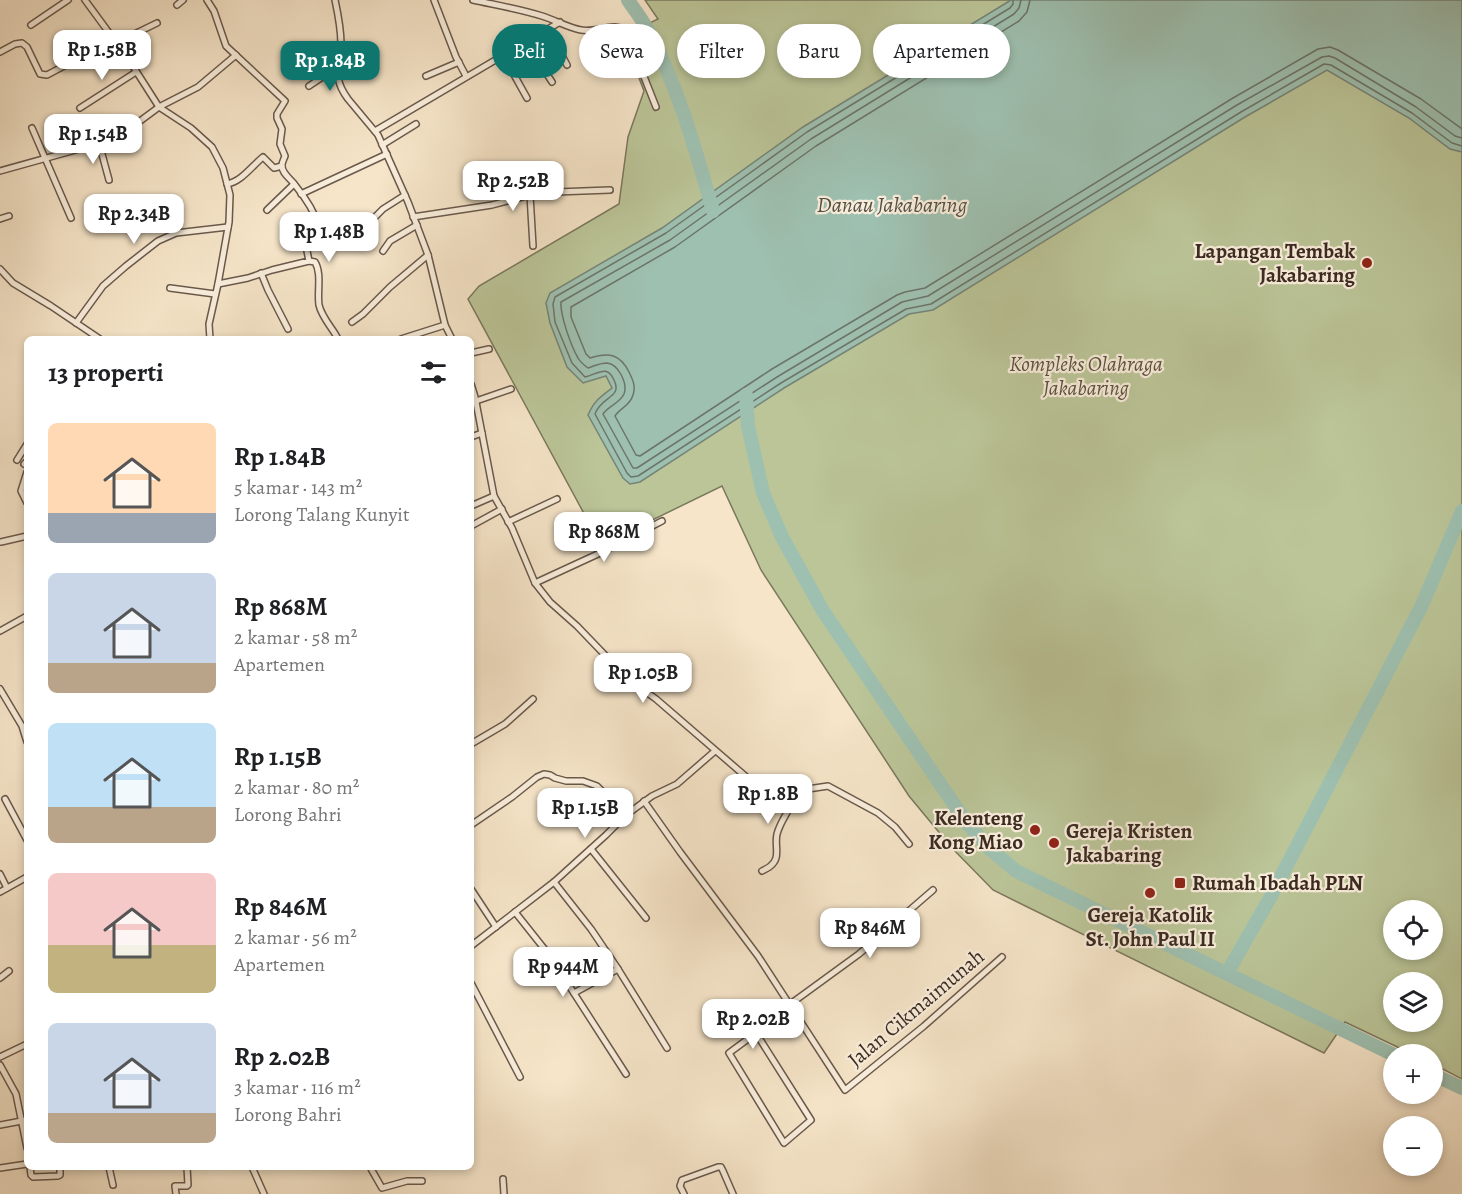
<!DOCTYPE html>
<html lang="id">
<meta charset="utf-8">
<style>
:root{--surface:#fff;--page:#f6f6f6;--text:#202124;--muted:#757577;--accent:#0f766e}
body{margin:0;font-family:Alegreya,serif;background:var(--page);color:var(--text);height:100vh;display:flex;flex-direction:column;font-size:22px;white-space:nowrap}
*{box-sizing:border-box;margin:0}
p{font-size:20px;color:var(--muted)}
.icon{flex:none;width:33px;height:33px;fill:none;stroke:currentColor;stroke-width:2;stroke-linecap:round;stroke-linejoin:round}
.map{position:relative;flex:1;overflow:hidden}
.side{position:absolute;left:24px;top:336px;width:450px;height:834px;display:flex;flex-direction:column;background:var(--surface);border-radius:9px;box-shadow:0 3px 9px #0003}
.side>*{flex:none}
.banner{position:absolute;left:492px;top:24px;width:570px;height:54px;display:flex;gap:12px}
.tools{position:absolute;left:1383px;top:900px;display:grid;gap:12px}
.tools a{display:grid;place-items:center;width:60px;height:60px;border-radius:50%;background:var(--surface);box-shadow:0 3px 9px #0003;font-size:30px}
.price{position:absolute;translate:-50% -51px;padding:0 14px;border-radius:12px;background:#fff;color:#222;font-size:20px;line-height:39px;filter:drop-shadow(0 2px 3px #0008)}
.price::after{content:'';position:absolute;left:50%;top:36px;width:18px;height:14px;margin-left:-9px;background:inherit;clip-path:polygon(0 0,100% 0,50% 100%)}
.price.active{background:var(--accent);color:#fff}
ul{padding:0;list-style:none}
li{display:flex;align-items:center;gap:18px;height:150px;padding:0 24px}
li span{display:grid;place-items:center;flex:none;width:168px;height:120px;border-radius:9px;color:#555}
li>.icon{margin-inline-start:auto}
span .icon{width:72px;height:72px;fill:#fffc;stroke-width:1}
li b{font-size:26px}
h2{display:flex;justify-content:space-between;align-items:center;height:72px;padding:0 24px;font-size:26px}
.tag{padding:0 21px;border-radius:27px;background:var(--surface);box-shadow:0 3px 9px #0003;font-size:21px;line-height:54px}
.tag.active{background:var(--accent);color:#fff}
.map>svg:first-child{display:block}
.green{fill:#bbc598;stroke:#7b785d;stroke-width:1.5;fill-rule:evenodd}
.water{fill:#9ec0b0;stroke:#768477;stroke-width:1.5}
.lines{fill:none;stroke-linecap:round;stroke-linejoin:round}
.shore{stroke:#6c7569;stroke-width:1.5}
.river{stroke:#9ec0b0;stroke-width:14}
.minor-casing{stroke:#6a594c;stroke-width:8}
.minor{stroke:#f9eedc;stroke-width:5}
.poi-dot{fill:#8f2418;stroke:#f9eedc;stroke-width:2}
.labels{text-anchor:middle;stroke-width:4.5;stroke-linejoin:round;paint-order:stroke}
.poi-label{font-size:21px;font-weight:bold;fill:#3b2a22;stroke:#f9eedc;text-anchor:end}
.park-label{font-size:21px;font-style:italic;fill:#5b5140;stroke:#f9eedc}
.street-label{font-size:21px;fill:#3b2a22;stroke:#f9eedc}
.water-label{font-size:22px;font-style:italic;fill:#545046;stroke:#f9eedc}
</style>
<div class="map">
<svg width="1462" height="1194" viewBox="0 0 1462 1194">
<rect width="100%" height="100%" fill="#f6e5c9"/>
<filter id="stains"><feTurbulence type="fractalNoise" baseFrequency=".00333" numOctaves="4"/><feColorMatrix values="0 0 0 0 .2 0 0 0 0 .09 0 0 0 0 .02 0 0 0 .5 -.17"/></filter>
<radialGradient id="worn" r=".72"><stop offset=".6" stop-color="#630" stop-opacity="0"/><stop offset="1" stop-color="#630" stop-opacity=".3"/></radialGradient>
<path class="green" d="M645 0H1462V1079L1433 1064 1432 1054H1412L1345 1022 1324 1053 993 890 952 848 909 796 761 570 722 486 601 545 468 299 479 286 619 204 628 137 644 91 623 36 658 19ZM1394 910H1432V950H1394ZM1394 982H1432V1022H1394Z"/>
<path class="water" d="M1011 0H1462V152L1450 149 1409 118 1327 70 1245 117 933 310 909 314 784 388 640 482 630 484 623 478 588 415C594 401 600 397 612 388L606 376 583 383 567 367 550 323 546 303 550 293 662 228 803 127Z"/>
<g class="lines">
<g class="shore">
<path d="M1013 0V4L1010 8 807 132 666 233 555 297 553 304 555 322 572 363 585 377C598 374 607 364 614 380 623 398 601 396 595 414L627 473 631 477 638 476 781 383 906 309 931 304 1241 112 1324 64 1331 65 1412 113 1452 143 1462 146"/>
<path d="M1021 0 1019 8 1014 14 811 139 670 240 561 302C560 315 571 346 578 358 580 362 584 365 588 368 594 366 600 363 607 363 618 364 628 383 624 394 620 403 608 406 603 414L633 468H637L777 377 902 302 928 296 1237 105 1322 57 1329 56 1335 58 1416 107 1455 136 1462 138"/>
<path d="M1030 0 1027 12 1019 21 816 146 675 247 571 307V317L586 354 590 358C609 352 620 354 629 372 633 380 636 387 633 395 630 406 620 408 615 416L636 455 640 456 772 369 897 295 905 292 925 288 1233 98 1318 49 1330 47 1338 50 1421 99 1462 129"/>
</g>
<g class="river">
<path d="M628 0C634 9 641 18 646 27 678 85 695 148 713 211"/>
<polyline points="746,395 748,426 763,493 782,537 823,611 966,822 990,849 1016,871 1394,1055"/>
<polyline points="1227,973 1270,898 1422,605 1462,511"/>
<polyline points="1432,1074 1462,1088"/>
</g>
<defs>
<g id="minor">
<polyline points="85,0 129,60 159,107 191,128 212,147 223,168 230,195 229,222 218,284 209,324 210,339"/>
<path d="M207 0 214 11 226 46 285 101 277 114V118L282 129 280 144 285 156C284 159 282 162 282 165 281 173 291 179 295 185 304 196 315 213 319 227L306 238 305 241 309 261 272 270 248 278 218 284"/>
<path d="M335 0C338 14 341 29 341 44 341 68 331 76 348 99L378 135 408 202 428 255 445 325 452 339"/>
<polyline points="434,0 456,57 466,76"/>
<path d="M473 0C496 5 520 9 542 16 555 20 569 28 581 30 598 33 614 21 626 31L656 107"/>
<polyline points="177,5 183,0"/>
<polyline points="31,25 68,0"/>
<polyline points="548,29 567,65"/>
<polyline points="526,42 552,82"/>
<polyline points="116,43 157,23"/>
<polyline points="0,52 15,44 22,43 27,47 40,74 47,75 113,40"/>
<polyline points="503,55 527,98"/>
<polyline points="426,76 459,62"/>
<polyline points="309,86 327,74 337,72"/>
<polyline points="80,108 136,72"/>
<polyline points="32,128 71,218"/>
<polyline points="375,131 560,22"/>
<polyline points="99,143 109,180"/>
<polyline points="382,145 416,124"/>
<polyline points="0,171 122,137 131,130 136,124 159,107 198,87 236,55"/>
<path d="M227 184C241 182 252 166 263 157L274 168 282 166"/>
<polyline points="301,194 387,154"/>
<polyline points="530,195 533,246"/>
<polyline points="267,210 294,184"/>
<polyline points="413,217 492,205 530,195 556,192 610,190"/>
<polyline points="0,219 9,216"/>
<polyline points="371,221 383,209 405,195"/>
<polyline points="383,251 390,241 417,225"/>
<path d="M309 261 315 262C322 274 317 291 319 305 322 318 332 327 338 339"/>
<polyline points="0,269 13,283 51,306 100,339"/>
<polyline points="261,273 268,290 288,329"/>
<polyline points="170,288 215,294"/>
<polyline points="352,322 363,314 390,287 428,255"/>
<polyline points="76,323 103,286 126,266 158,241 176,233 228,227"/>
<polyline points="401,339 445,325"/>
<polyline points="471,353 489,349"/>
<polyline points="471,384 475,397 494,496 512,528 535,583 550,602 577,626 628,679 656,699 751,781 760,787 784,790 808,789 828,786 878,813 895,827 909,844"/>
<polyline points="476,401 511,389"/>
<polyline points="471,437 482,433"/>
<polyline points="17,460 27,444"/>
<polyline points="24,464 27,461"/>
<polyline points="27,472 21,491 27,503"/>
<polyline points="471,506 494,496"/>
<polyline points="508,522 557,499"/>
<polyline points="471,526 502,509"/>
<polyline points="1,542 27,536"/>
<polyline points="535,583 600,553 662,521"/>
<polyline points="0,631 27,616"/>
<polyline points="0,689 22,726 27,742"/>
<polyline points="471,744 505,724 533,699"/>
<polyline points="5,799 27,840"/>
<polyline points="644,801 680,852 758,956 845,1090 924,1026 1002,957"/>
<polyline points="471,825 512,797 537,777 544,774 550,775 555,778 566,781 583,781 597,786 626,815"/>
<polyline points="591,849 646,918"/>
<path d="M762 871C768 868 774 865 776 858 778 851 775 842 777 834 782 816 793 810 794 789"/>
<polyline points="0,874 7,888"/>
<polyline points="554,882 591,929 618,969 667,1048"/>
<polyline points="471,889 496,927"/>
<polyline points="0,892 27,877"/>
<polyline points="515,912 550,956 626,1074"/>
<polyline points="471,946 554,882 606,835 626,815 652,796 677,784 715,751"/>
<polyline points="0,978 9,971"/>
<polyline points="471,983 520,1077"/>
<polyline points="574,993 618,969"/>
<polygon points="756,1033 811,1120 784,1143 729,1053"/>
<polyline points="756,1033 789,1005 859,954 933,890"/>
<polyline points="0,1057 27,1044"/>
<polyline points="0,1065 16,1094 27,1148"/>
<polyline points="0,1125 27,1120"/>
<polyline points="30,1167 31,1175 33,1177 58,1176 60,1175 60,1167"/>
<polyline points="109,1167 113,1185"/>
<polyline points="252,1167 264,1194"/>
<polyline points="370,1167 382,1188 407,1181 422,1181"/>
<polyline points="0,1168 27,1164"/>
<polyline points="503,1179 504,1194"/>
<polyline points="176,1194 175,1186 187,1186 188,1185 187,1167"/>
<polyline points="684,1194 680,1186 682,1180 718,1167 721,1167 723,1171 733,1194"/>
</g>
</defs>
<use href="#minor" class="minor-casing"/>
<use href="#minor" class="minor"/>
</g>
<g class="poi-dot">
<circle cx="1367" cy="263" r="6"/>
<circle cx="1035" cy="830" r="6"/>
<circle cx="1054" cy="843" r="6"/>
<rect x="1174" y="877" width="12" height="12" rx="3"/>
<circle cx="1150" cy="893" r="6"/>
</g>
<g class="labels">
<g class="poi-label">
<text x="1355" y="258">Lapangan Tembak<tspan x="1355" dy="24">Jakabaring</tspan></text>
<text x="1023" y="825">Kelenteng<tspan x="1023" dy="24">Kong Miao</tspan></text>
<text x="1066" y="838" text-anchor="start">Gereja Kristen<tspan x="1066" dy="24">Jakabaring</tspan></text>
<text x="1192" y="890" text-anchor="start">Rumah Ibadah PLN</text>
<text x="1150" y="922" text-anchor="middle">Gereja Katolik<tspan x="1150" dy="24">St. John Paul II</tspan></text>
</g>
<g class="park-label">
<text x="1086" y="371">Kompleks Olahraga<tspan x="1086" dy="24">Jakabaring</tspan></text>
</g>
<g class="street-label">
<text transform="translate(916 1008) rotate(-40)" y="7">Jalan Cikmaimunah</text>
</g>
<g class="water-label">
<text x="892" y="212">Danau Jakabaring</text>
</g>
</g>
<rect width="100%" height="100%" filter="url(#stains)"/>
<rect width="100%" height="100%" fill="url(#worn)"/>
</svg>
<div class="tools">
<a><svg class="icon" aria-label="locate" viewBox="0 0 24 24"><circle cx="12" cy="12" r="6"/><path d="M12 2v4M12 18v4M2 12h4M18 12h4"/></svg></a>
<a><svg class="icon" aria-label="layers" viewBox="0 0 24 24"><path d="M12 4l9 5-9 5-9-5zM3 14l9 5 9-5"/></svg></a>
<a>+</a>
<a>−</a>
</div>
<b class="price" style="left:102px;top:81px">Rp 1.58B</b>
<b class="price active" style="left:330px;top:92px">Rp 1.84B</b>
<b class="price" style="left:93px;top:165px">Rp 1.54B</b>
<b class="price" style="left:513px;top:212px">Rp 2.52B</b>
<b class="price" style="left:134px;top:245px">Rp 2.34B</b>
<b class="price" style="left:329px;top:263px">Rp 1.48B</b>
<b class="price" style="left:604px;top:563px">Rp 868M</b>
<b class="price" style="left:643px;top:704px">Rp 1.05B</b>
<b class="price" style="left:768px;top:825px">Rp 1.8B</b>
<b class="price" style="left:585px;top:839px">Rp 1.15B</b>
<b class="price" style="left:870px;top:959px">Rp 846M</b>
<b class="price" style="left:563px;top:998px">Rp 944M</b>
<b class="price" style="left:753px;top:1050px">Rp 2.02B</b>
<div class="banner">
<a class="tag active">Beli</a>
<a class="tag">Sewa</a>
<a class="tag">Filter</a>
<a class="tag">Baru</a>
<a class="tag">Apartemen</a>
</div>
<section class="side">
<h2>13 properti<svg class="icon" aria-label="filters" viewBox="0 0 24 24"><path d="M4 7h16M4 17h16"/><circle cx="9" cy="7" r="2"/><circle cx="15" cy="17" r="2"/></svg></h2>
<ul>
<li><span style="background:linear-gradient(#ffd9b3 75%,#9aa5b1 0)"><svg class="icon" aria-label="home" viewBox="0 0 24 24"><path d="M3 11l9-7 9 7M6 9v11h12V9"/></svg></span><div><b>Rp 1.84B</b><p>5 kamar · 143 m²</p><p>Lorong Talang Kunyit</p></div></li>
<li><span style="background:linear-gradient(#c9d6e8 75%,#b9a48a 0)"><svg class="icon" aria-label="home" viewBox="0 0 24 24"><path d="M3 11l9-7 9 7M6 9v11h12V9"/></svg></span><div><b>Rp 868M</b><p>2 kamar · 58 m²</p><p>Apartemen</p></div></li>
<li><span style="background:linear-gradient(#bfe0f5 70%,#b9a48a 0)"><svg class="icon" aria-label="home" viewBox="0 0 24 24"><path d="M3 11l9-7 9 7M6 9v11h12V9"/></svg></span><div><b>Rp 1.15B</b><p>2 kamar · 80 m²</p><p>Lorong Bahri</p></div></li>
<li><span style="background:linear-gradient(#f6c9c9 60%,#c2b280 0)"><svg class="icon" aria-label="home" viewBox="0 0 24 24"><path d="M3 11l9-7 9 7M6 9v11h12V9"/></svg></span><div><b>Rp 846M</b><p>2 kamar · 56 m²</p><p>Apartemen</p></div></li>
<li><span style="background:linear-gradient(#c9d6e8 75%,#b9a48a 0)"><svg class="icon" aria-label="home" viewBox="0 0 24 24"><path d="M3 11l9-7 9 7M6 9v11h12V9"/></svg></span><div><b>Rp 2.02B</b><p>3 kamar · 116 m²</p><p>Lorong Bahri</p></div></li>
</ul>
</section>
</div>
